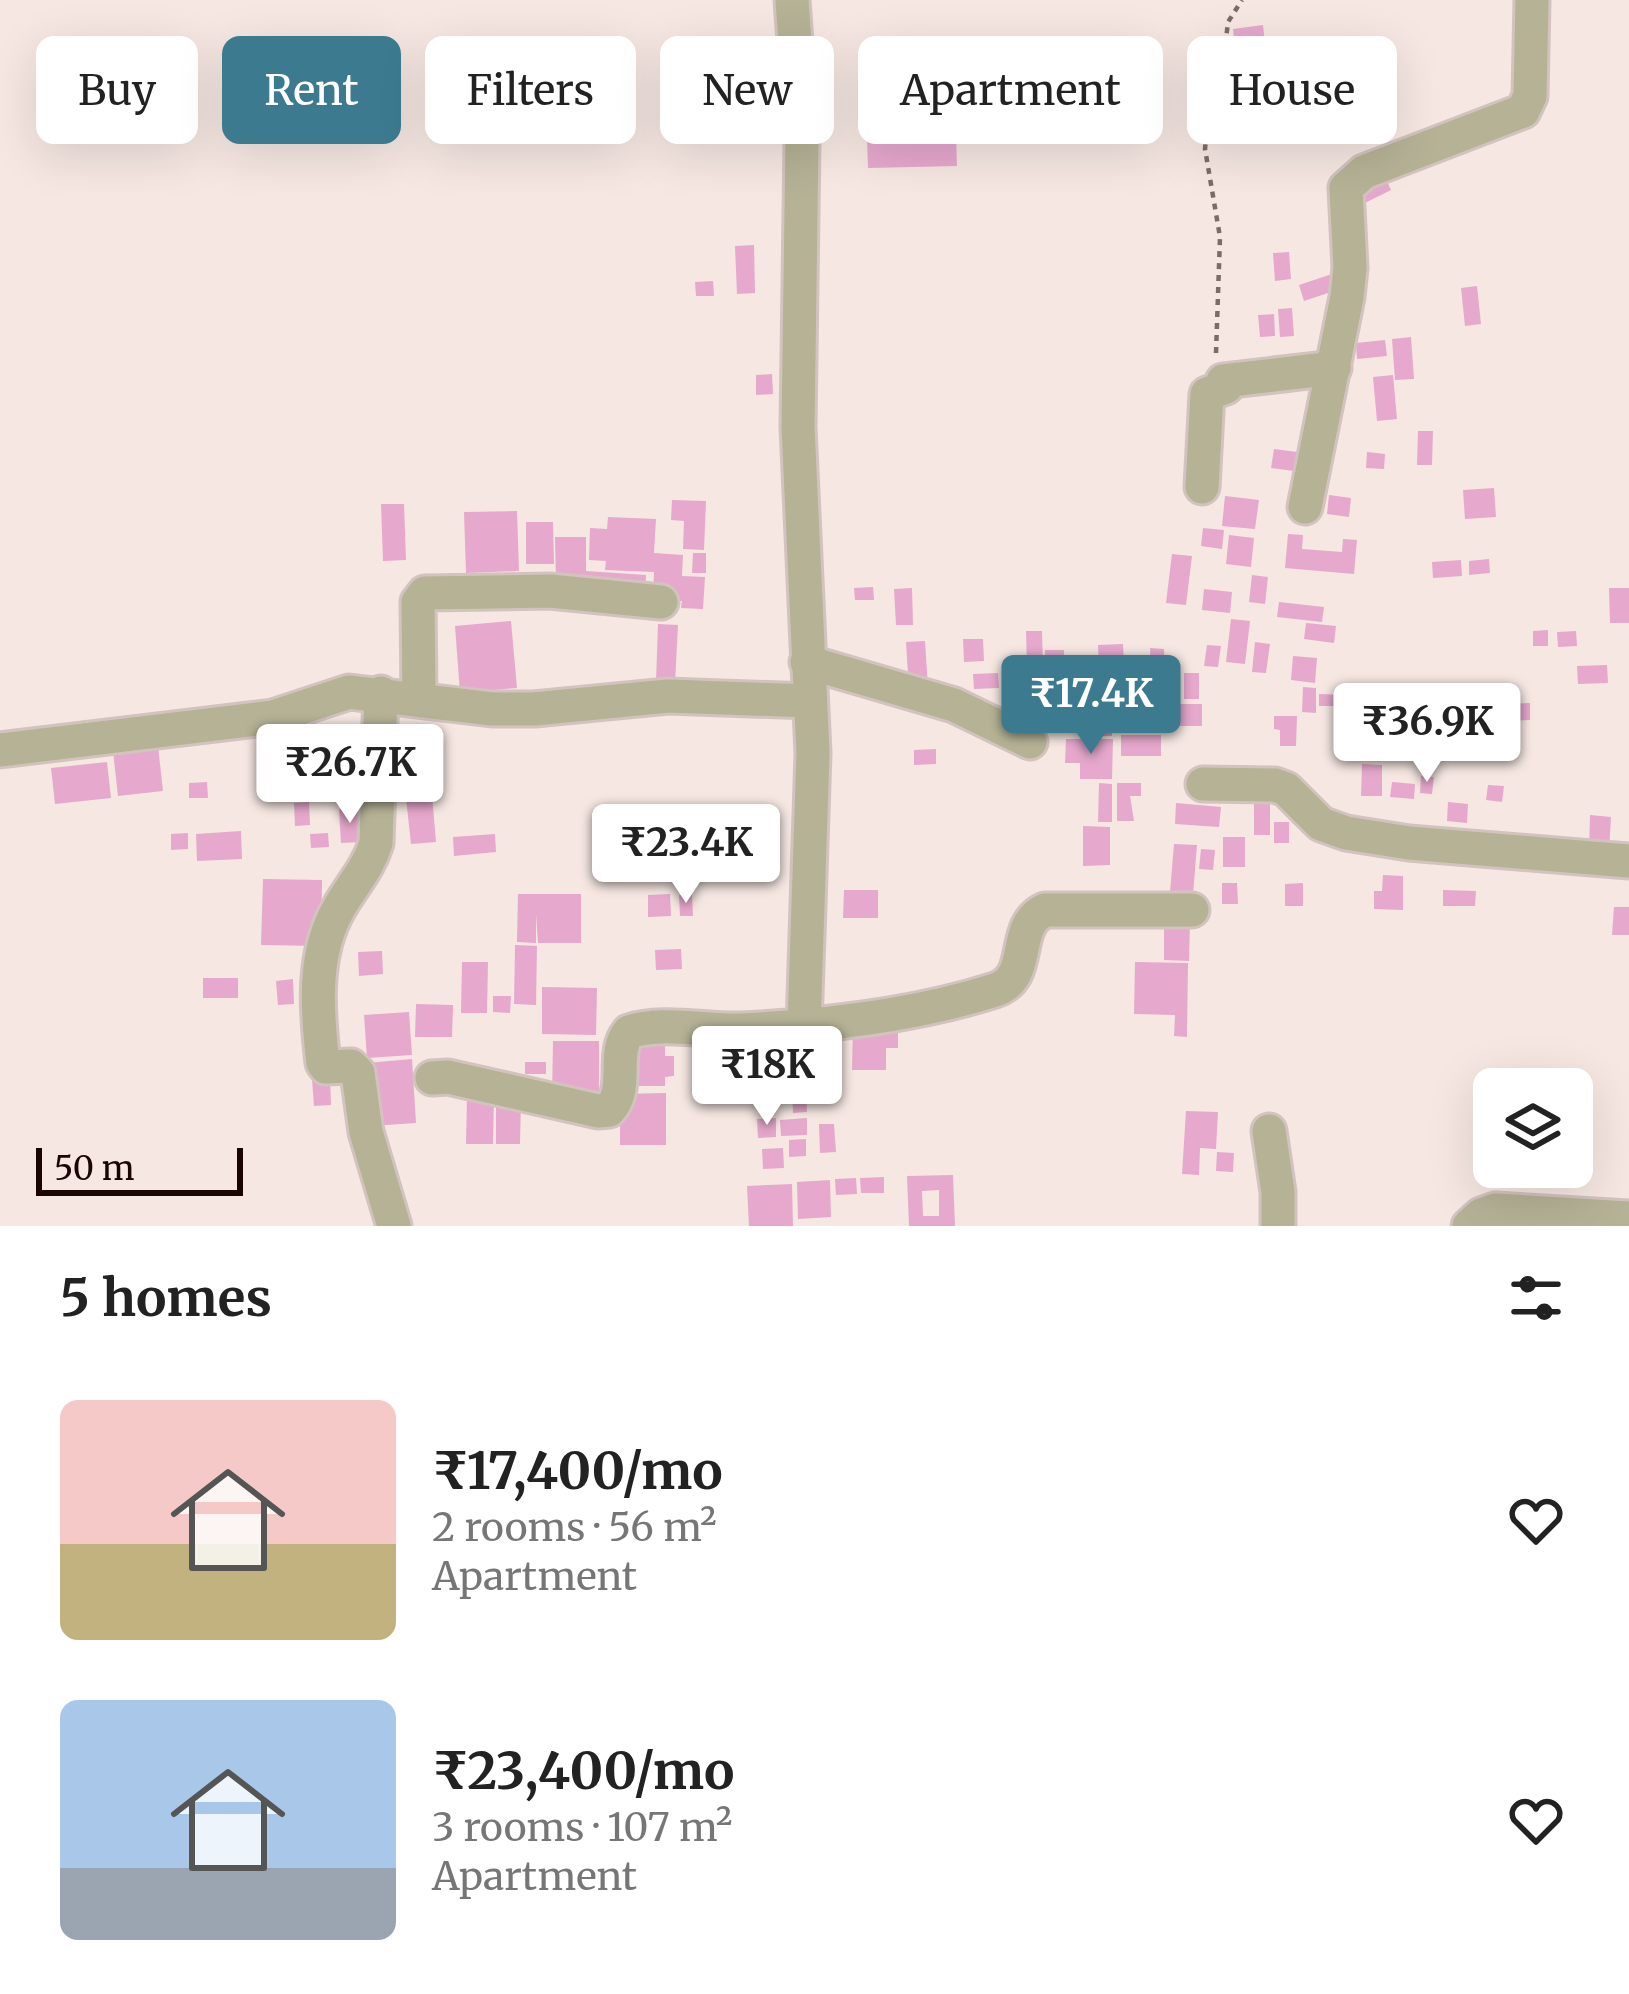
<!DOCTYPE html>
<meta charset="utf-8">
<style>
:root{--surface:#fff;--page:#f6f6f6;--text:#222;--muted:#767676;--accent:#3c7a90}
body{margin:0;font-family:Merriweather,serif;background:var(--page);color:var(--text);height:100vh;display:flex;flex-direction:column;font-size:45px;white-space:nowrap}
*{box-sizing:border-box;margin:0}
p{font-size:39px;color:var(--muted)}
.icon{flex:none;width:66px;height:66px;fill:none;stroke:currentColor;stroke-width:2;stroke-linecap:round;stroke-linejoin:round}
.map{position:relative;height:1226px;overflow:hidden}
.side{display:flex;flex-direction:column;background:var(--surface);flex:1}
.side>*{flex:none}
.hud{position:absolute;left:36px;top:36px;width:1557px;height:108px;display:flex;gap:24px}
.controls{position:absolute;left:1473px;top:1068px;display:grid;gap:24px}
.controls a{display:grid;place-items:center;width:120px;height:120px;border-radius:18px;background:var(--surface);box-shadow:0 12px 48px #0002;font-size:60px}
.scale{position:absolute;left:36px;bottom:30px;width:207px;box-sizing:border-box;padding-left:12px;border:6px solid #1a0500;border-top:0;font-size:33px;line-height:42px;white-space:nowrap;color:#1a0500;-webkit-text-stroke:9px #f6e7e2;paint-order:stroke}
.price{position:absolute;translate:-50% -102px;padding:0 27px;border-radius:12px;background:#fff;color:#222;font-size:39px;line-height:78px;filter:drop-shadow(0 3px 6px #0008)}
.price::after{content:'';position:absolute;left:50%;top:72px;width:36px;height:27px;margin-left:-18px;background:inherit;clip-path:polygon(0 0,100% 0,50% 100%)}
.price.active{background:var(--accent);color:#fff}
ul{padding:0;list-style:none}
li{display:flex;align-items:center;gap:36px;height:300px;padding:0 60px}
li span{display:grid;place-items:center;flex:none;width:336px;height:240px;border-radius:18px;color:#555}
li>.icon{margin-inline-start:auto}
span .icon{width:144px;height:144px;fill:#fffc;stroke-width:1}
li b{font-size:51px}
h2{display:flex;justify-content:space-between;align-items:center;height:144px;padding:0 60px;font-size:51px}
.tag{padding:0 42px;border-radius:18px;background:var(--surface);box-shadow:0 12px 48px #0002;font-size:42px;line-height:108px}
.tag.active{background:var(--accent);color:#fff}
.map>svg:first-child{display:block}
.building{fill:#e6a8cd;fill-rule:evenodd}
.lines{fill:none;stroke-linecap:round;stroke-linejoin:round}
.minor-casing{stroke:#d3c3be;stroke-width:39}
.path{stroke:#7d6b66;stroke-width:4.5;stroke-dasharray:6 6;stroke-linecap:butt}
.minor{stroke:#b5b296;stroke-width:33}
</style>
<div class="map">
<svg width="1629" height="1226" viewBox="0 0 1629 1226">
<rect width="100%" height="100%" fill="#f6e7e2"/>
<g class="building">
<polygon points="1263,25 1266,53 1236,56 1233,29"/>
<polygon points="955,105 957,166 868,168 866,108"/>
<polygon points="1385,177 1391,190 1361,205 1355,192"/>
<polygon points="754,245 755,293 737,294 735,246"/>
<polygon points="1289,252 1291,279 1275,281 1273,253"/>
<polygon points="1332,274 1337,290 1304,301 1299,285"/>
<polygon points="713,281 714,296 696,296 695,282"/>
<polygon points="1477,286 1481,324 1465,326 1461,288"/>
<polygon points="1292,308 1294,336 1280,337 1278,309"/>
<polygon points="1274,314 1275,336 1260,337 1258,315"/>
<polygon points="1411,337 1414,379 1395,380 1392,339"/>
<polygon points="1385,340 1387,356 1357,359 1356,343"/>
<polygon points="772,374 773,394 756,395 756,375"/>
<polygon points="1393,375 1397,419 1377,421 1373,377"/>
<polygon points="1418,431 1433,431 1432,465 1417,465"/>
<polygon points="1274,449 1297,452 1294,471 1271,468"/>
<polygon points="1367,452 1385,454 1384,469 1366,468"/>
<polygon points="1494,488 1496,517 1465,519 1463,490"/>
<polygon points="1329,495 1351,498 1349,517 1327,514"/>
<polygon points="1225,496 1259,500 1255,529 1222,526"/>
<polygon points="672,500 706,501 704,550 683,549 684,521 671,520"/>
<polygon points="381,504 404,504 406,560 383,561"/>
<polygon points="517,511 519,571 466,573 464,512"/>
<polygon points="608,517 656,519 654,553 683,555 682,576 705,577 703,609 681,608 682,601 653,600 654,572 605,570 606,561 589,560 590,528 607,529"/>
<polygon points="526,522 553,522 554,564 526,564"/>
<polygon points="1203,528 1224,530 1222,549 1201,546"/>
<polygon points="1288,534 1303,535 1302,549 1342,552 1343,539 1357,540 1354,574 1285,568"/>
<polygon points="1229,535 1254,538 1251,567 1226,564"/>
<polygon points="555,537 586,537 586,571 646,575 645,596 556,581"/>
<polygon points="693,553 706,553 706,573 692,573"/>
<polygon points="1172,554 1192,556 1186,605 1166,603"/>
<polygon points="1489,559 1490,573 1469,575 1469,561"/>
<polygon points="1461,560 1462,576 1433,578 1432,562"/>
<polygon points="1252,575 1268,577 1265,604 1249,602"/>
<polygon points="873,587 874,600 855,600 854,588"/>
<polygon points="912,588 913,625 896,625 894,589"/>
<polygon points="1609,588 1629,588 1629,623 1610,623"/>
<polygon points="1204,589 1232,592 1230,613 1202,610"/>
<polygon points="1279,602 1324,607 1322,622 1277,617"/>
<polygon points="1231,619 1250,621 1245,664 1226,662"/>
<polygon points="511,621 517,688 460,693 455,626"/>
<polygon points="1306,623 1336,626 1334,643 1304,639"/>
<polygon points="658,624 678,625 675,683 656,682"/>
<polygon points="1548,630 1548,646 1533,646 1533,631"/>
<polygon points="1026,631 1042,631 1043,666 1027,666"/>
<polygon points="1576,631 1577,646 1558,647 1557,632"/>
<polygon points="963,639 983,639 984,661 964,662"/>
<polygon points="925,641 928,688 909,689 906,642"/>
<polygon points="1255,642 1270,644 1266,673 1252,672"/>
<polygon points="1123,644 1124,664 1108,666 1123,666 1125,704 1142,704 1141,730 1120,730 1120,702 1101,703 1098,645"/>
<polygon points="1207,645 1221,646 1218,667 1204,666"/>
<polygon points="1150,648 1164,649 1167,730 1146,730 1146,697 1130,696 1131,671 1151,670"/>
<rect x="1045" y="650" width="19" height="14"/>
<polygon points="1293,656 1317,658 1315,683 1291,680"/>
<polygon points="1607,665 1608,683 1578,684 1577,666"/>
<polygon points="1070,669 1097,669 1098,705 1071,706"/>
<polygon points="998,673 999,688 974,689 973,674"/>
<rect x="1184" y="673" width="15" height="26"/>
<polygon points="1303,687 1316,688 1316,713 1302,712"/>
<polygon points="1319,694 1348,695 1348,706 1319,706"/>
<polygon points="1413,695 1413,720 1400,720 1400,696"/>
<polygon points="1375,696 1391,696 1390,719 1374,719"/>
<polygon points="1530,703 1530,720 1501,721 1500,704"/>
<rect x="1174" y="704" width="28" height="22"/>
<polygon points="1024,710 1046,710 1046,723 1025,723"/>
<rect x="1081" y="711" width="31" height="25"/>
<polygon points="1274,716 1297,716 1296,746 1280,746 1280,730 1274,729"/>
<polygon points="1374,722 1413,723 1413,736 1374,735"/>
<polygon points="288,725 291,781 263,783 260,727"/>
<rect x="1121" y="735" width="40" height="21"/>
<polygon points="1066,739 1113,739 1112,779 1080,779 1080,763 1065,763"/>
<polygon points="158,746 163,791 118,796 113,751"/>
<polygon points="936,749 936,764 914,765 914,750"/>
<polygon points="107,762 111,798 55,804 51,768"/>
<polygon points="1362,764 1382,765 1382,796 1361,796"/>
<polygon points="430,775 432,793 390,797 389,779"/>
<polygon points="1421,776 1434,777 1432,794 1420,793"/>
<polygon points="324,778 325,797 295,799 295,780"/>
<polygon points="355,781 356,803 340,804 339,782"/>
<polygon points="207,782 208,798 189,798 189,783"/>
<polygon points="1392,782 1415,784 1414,799 1390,797"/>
<polygon points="1099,783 1112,784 1112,822 1098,822"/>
<polygon points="1117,783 1141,783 1141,796 1130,796 1134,821 1117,821"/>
<polygon points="1488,785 1504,786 1502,802 1486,800"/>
<polygon points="432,795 436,842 411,844 406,798"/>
<rect x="1254" y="801" width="16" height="34"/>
<polygon points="309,802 310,825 295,826 294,803"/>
<polygon points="1448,802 1468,804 1467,823 1447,821"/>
<polygon points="1176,803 1221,807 1219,827 1175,824"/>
<polygon points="358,808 360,842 341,843 339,809"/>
<polygon points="1590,815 1611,817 1609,852 1589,851"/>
<rect x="1274" y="822" width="15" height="21"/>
<polygon points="1083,826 1110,827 1110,865 1083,866"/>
<polygon points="241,831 242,859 197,861 196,834"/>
<polygon points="188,833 188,849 171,850 171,834"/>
<polygon points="328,833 329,847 311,848 310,834"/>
<polygon points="495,834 496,852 454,856 453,837"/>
<rect x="1223" y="837" width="22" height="30"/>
<polygon points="1174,844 1197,845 1193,894 1170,892"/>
<polygon points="1201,849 1215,850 1213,870 1199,869"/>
<polygon points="1383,875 1403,876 1403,910 1374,909 1374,891 1382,891"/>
<polygon points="263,879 322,880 321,946 261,945"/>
<polygon points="1222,883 1237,883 1238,904 1222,904"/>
<polygon points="1303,883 1303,906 1285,906 1285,884"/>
<polygon points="844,890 878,890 878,918 843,918"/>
<polygon points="1443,890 1476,891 1475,906 1443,906"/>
<polygon points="518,894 581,894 581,943 538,943 536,914 536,943 517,942"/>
<polygon points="670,894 671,916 648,917 648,895"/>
<polygon points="679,895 692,895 693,916 680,916"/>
<polygon points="1614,907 1629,907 1629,935 1612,935"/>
<polygon points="1164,921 1190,921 1189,961 1164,960"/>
<polygon points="515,945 537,946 536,1005 514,1004"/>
<polygon points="681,949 682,969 656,970 655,950"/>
<polygon points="382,951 383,974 359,976 358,952"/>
<polygon points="462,962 488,962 487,1013 461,1013"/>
<polygon points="1135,962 1188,963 1187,1037 1174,1036 1175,1015 1134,1014"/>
<rect x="203" y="978" width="35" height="20"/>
<polygon points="293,979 294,1004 278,1005 276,981"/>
<polygon points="542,987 597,988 596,1035 542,1034"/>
<polygon points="493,996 511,996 510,1013 493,1012"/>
<polygon points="416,1004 453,1005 452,1037 415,1037"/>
<polygon points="409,1012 412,1055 367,1058 364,1015"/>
<polygon points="898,1023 898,1048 886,1048 886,1070 852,1070 853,1024"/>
<polygon points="799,1039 814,1040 811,1081 796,1080"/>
<polygon points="553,1041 599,1041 599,1098 552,1097"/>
<polygon points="635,1041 665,1041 665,1056 674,1056 674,1076 665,1077 665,1086 635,1086"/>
<rect x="774" y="1051" width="14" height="17"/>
<polygon points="412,1059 416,1123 371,1126 367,1063"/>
<rect x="525" y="1062" width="21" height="12"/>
<polygon points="330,1078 331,1105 314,1106 312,1079"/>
<polygon points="792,1087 806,1087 807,1112 793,1113"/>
<polygon points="666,1093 666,1145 620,1145 620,1094"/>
<polygon points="467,1096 494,1097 493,1144 466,1144"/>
<polygon points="496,1099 521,1099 520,1144 496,1144"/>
<polygon points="1186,1111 1218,1112 1216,1149 1200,1148 1199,1175 1182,1174"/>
<polygon points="776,1118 776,1137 758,1138 757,1119"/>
<polygon points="807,1118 807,1135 781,1136 780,1120"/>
<polygon points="819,1124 834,1124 836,1152 820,1153"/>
<polygon points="806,1139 806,1156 789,1157 789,1140"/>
<polygon points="783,1148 784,1168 763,1169 762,1149"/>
<polygon points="1217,1152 1234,1153 1233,1172 1216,1171"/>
<path d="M953 1175 955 1226H909L907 1176ZM939 1190V1216H923L922 1191Z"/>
<polygon points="884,1177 884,1193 861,1193 860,1178"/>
<polygon points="856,1178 857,1194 836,1195 835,1179"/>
<polygon points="830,1180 831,1217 798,1219 797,1182"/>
<polygon points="792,1184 793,1226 749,1226 747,1186"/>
</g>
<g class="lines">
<defs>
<g id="minor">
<polyline points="792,0 802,141 798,427 813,753 804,1027"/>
<polyline points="1202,487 1207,394 1226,387 1223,381 1334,368"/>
<polyline points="1305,507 1347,297 1350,268 1346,188 1364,172 1523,111 1530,96 1532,0"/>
<polyline points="807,662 954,705 1030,742"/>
<path d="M381 693 376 843C368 869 352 885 339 908 312 954 317 1012 323 1063L326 1067 351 1066 358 1073 366 1132 394 1226"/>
<polyline points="419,699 418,602 425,593 550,591 661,602"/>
<polyline points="0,750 273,717 349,692 492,709 534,709 668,696 809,701"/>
<polyline points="1203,784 1275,785 1286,789 1321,824 1346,833 1409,843 1629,861"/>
<path d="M432 1078 448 1077 598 1111 609 1110C630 1088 611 1054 629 1032 662 1021 705 1031 740 1030 824 1026 914 1016 995 990 1034 977 1010 926 1045 910H1192"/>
<polyline points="1269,1131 1278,1192 1278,1226"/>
<polyline points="1469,1226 1481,1215 1495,1210 1629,1218"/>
</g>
</defs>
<use href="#minor" class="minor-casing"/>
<polyline class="path" points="1216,353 1220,237 1205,149 1207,125 1220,91 1228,22 1242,0"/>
<use href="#minor" class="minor"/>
</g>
</svg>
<div class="controls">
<a><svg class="icon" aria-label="layers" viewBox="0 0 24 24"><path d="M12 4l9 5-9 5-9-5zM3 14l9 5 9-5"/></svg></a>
</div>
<div class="scale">50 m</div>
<b class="price active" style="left:1091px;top:757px">₹17.4K</b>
<b class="price" style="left:1427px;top:785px">₹36.9K</b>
<b class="price" style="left:350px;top:826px">₹26.7K</b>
<b class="price" style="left:686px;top:906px">₹23.4K</b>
<b class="price" style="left:767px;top:1128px">₹18K</b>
<div class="hud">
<a class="tag">Buy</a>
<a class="tag active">Rent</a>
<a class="tag">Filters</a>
<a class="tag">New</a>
<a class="tag">Apartment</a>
<a class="tag">House</a>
</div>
</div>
<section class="side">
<h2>5 homes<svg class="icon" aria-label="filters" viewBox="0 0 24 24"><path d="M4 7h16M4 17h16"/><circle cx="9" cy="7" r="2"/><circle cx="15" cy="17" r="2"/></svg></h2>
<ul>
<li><span style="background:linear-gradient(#f6c9c9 60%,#c2b280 0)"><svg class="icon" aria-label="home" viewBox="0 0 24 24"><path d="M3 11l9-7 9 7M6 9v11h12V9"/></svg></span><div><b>₹17,400/mo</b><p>2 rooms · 56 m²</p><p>Apartment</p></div><svg class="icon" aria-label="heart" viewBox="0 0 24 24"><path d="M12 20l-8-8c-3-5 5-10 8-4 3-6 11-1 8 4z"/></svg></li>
<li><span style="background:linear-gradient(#a9c7e8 70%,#9aa5b1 0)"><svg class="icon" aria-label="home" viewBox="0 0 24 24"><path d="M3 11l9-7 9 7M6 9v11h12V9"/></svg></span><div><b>₹23,400/mo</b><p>3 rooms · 107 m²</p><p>Apartment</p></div><svg class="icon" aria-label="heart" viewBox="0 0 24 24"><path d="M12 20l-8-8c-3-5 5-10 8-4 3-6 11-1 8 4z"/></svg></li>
</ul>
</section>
